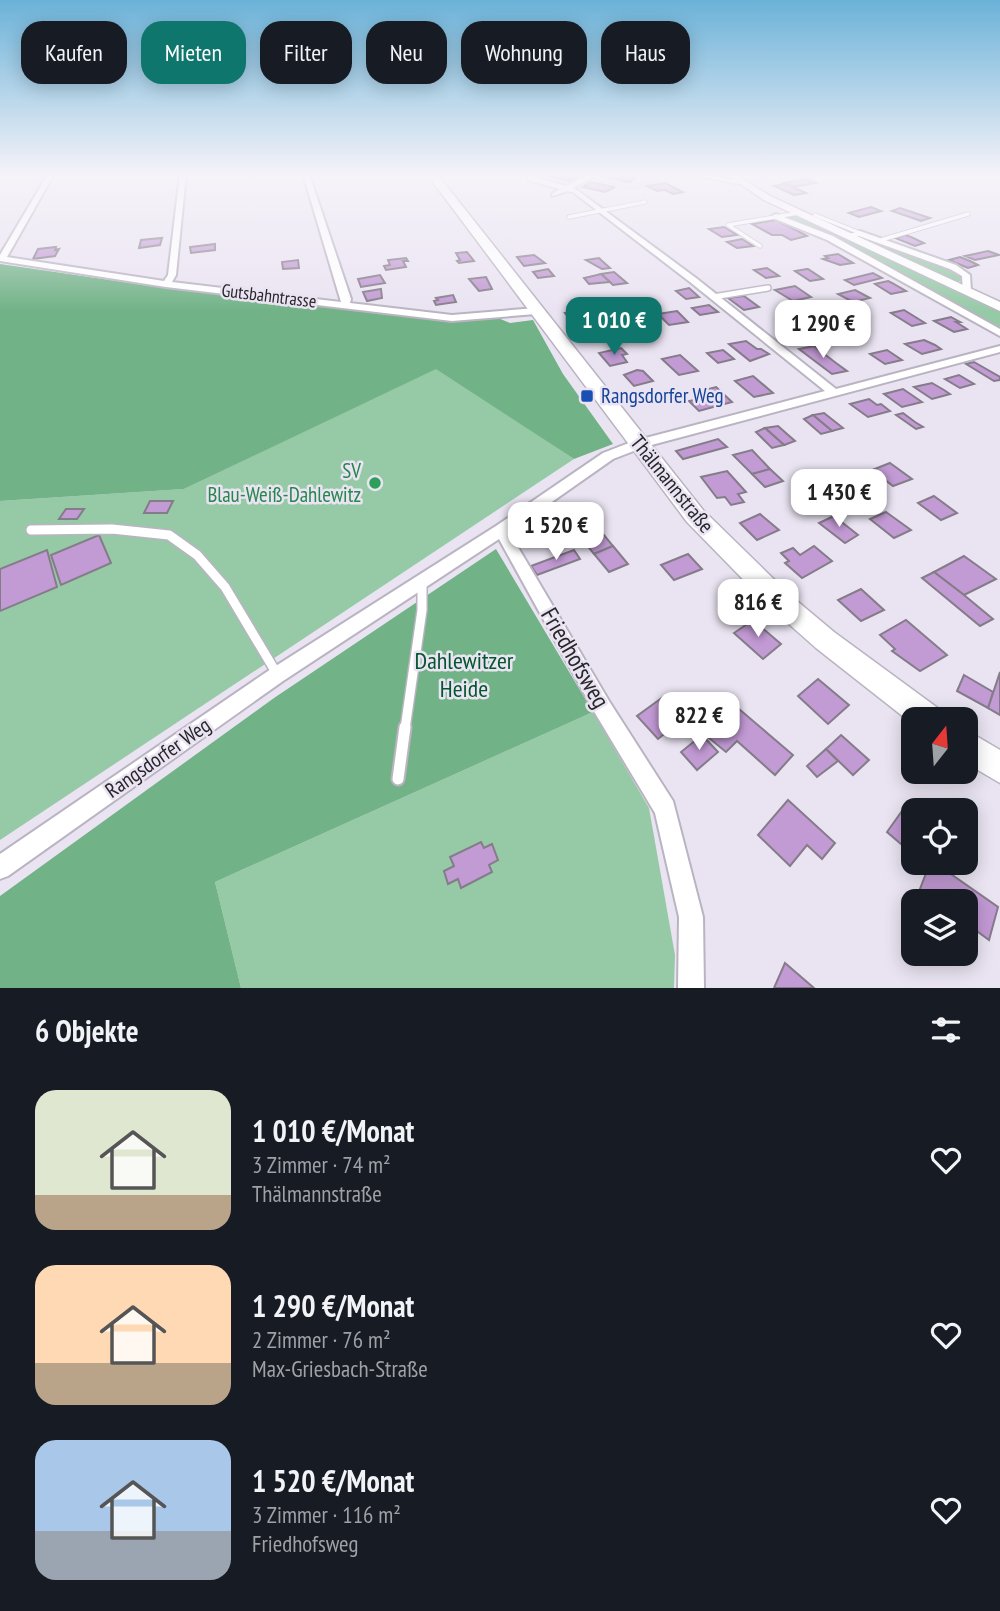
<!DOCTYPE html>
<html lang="de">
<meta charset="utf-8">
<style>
:root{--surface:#171b24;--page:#242831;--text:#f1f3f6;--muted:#9ea1a6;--accent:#0f766e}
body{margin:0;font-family:"PT Sans Narrow",sans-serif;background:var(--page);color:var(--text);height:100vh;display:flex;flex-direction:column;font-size:26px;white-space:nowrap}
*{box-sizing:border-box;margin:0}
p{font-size:23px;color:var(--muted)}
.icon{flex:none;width:38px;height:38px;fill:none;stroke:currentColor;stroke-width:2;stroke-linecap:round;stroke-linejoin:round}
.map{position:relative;height:988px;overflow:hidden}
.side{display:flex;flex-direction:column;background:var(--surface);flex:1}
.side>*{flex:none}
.guide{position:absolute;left:21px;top:21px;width:959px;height:63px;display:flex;gap:14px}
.needle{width:46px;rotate:17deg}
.buttons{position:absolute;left:901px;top:707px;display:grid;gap:14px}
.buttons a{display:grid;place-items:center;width:77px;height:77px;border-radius:14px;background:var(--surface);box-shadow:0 4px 18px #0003;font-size:35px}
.price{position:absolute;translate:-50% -60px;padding:0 16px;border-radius:14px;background:#fff;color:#222;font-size:23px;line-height:46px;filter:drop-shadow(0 2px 4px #0008)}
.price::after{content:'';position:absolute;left:50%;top:42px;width:21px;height:16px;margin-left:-10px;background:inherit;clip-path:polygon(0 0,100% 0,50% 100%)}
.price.on{background:var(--accent);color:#fff}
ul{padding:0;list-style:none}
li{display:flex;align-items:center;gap:21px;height:175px;padding:0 35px}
li span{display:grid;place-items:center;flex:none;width:196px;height:140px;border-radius:21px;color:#555}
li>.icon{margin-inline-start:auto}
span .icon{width:84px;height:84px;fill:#fffc;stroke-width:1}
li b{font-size:30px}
h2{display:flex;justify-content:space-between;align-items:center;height:84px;padding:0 35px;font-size:30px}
.chip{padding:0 24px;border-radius:21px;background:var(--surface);box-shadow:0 4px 18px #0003;font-size:24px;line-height:63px}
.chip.on{background:var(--accent);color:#fff}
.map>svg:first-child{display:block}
.built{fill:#ded6eb}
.green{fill:#96caa7}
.forest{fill:#71b287}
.building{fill:#c29ad4;stroke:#847c88;stroke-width:2}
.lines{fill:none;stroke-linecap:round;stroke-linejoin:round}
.service-far4-casing{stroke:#bab4c2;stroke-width:5}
.service-far3-casing{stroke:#bab4c2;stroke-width:8}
.service-far2-casing{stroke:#bab4c2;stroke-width:10}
.service-far1-casing{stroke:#bab4c2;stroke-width:12}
.service-casing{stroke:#bab4c2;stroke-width:15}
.minor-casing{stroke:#bab4c2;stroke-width:4}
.tertiary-casing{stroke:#bab4c2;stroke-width:3}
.secondary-casing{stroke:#bab4c2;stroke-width:3}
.service-far4{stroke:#fff;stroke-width:3.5}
.service-far3{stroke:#fff;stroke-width:5}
.service-far2{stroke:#fff;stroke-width:6}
.service-far1{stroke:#fff;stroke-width:9}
.service{stroke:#fff;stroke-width:11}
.minor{fill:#fff;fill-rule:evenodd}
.tertiary{fill:#fff;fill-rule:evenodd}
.secondary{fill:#fff;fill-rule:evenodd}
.transit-dot{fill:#1a4fb4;stroke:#eae4f2;stroke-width:2.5}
.leisure-dot{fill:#2e9e5b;stroke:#eae4f2;stroke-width:2.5}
.labels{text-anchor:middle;stroke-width:5;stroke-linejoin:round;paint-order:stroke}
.far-street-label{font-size:18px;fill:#28262b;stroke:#eae4f2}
.transit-label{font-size:21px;fill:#164399;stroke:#eae4f2;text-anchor:start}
.leisure-label{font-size:21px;fill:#27864d;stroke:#eae4f2;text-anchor:end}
.street-label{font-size:21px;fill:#28262b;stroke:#eae4f2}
.near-street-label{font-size:24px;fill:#28262b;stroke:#eae4f2}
.near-park-label{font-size:24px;fill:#03552e;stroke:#eae4f2}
</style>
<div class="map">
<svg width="1000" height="988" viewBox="0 0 1000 988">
<rect width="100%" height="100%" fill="#eae4f2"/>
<polygon class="built" points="599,174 675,174 694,178 631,190 590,179"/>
<g class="green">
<polygon points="794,214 1000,311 1000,330 823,232 781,216"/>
<path d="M866 240C888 242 950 261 963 279L958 282Z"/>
<polygon points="436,368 574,459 0,840 0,501 184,489"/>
<polygon points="593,712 649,808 675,955 674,988 241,988 215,882"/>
</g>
<g class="forest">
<polygon points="0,264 165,288 390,315 462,321 498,318 510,323 533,320 563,374 613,444 574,459 436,369 184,489 0,501"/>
<polygon points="496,549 593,712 215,882 241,988 0,988 0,896 274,698"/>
</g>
<g class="building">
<polygon points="552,174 567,174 578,177 568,181 547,176"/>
<polygon points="606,174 618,174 635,178 630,182 623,181 602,176"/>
<polygon points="805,179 816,183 793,187 783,183"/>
<polygon points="590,182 614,187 615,187 605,192 583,187"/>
<polygon points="666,183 671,186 683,192 673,194 665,190 657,191 647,186"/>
<polygon points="786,184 793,187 806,193 794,195 774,186"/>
<polygon points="871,207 881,211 859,217 849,213"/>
<polygon points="900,208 930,218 921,221 892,211"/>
<polygon points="776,220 796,230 807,236 791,240 782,235 772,235 752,224"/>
<polygon points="724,227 737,235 722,237 709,229"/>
<polygon points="905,235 911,237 924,243 915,246 895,238"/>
<polygon points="162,238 160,245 139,248 141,240"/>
<polygon points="742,239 753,246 737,248 727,242"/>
<polygon points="215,244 215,250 191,253 190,247"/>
<polygon points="56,247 55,250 59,249 55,256 33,259 38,249"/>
<polygon points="988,251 999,255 975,260 965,256"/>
<polygon points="467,252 474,261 459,263 457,261 460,260 456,253"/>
<polygon points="838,254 853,263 840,265 823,259 828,258 825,256"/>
<polygon points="534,255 545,263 524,266 517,257"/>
<polygon points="960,257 970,261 978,265 968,268 949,260"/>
<polygon points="406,258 408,261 403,261 406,267 386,270 384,266 390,265 388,260"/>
<polygon points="599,258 601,260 610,268 602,269 586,260"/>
<polygon points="298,260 299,268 283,269 282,262"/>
<polygon points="767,268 779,276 766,278 754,270"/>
<polygon points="548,269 554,276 538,278 533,272"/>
<polygon points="807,269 808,269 823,279 810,281 795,271"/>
<polygon points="614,272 627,283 613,285 601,274"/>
<polygon points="873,273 882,278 854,285 845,280"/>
<polygon points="601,274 610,282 589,284 584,278"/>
<polygon points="380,275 385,283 361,287 358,279"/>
<polygon points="486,277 492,289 479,291 469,279"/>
<polygon points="888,281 892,283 906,291 891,294 875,284"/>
<polygon points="795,286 811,297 793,301 775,290"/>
<polygon points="689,288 699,297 686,299 676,291"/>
<polygon points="381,289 382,298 367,301 363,292"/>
<polygon points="855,290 870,298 853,302 838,294"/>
<polygon points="453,295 456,302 436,305 434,301 438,300 436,298"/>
<polygon points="744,296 759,307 744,310 728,298"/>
<polygon points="642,300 651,309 633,312 625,303"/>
<polygon points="709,305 718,312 700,315 692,308"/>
<polygon points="584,310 592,319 572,322 565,313"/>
<polygon points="904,310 925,323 912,326 891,313"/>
<polygon points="677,311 688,322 669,325 658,314"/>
<polygon points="951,317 960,322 956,322 967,329 954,332 934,321"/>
<polygon points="846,319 858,327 842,331 830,322"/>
<polygon points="924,340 935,345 941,349 922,354 905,344"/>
<polygon points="746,341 757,349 761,349 769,354 750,361 729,344"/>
<polygon points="814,346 836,363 847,371 832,374 799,349"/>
<polygon points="621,348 627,354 622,355 627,362 610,366 599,353"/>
<polygon points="723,350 734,359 718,363 707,353"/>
<polygon points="887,350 902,360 885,364 870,354"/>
<polygon points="680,355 698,371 679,375 662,359"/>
<polygon points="974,362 1000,377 1000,380 994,381 966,364"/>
<polygon points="637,370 643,371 653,381 634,386 624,375"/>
<polygon points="959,375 974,384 960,388 945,379"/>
<polygon points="753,376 773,393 754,397 735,381"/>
<polygon points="932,383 944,390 950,394 932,399 914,387"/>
<polygon points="716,387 732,402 721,405 705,390"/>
<polygon points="903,389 922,402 902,407 884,394"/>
<polygon points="707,397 717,406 699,411 689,401"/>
<polygon points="869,399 877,405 881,404 890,411 868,417 850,404"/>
<polygon points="824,413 843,428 832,431 813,415"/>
<polygon points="903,413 915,422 923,427 916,429 896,415"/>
<polygon points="813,415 832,431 821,434 804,419"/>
<polygon points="778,426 787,434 795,441 784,445 765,428"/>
<polygon points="765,428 784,445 772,448 756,432"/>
<polygon points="718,439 727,447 683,459 676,451"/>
<polygon points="752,450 770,469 752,474 733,455"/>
<polygon points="890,463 912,479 893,486 872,470"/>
<polygon points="770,469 783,481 765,487 752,474"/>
<polygon points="727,471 746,492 738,494 744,502 731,505 725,497 717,498 701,477"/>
<polygon points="859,477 879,493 860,500 840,485"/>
<polygon points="934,496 957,513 941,520 918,503"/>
<polygon points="150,501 173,501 167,513 144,513"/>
<polygon points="66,509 84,509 77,519 59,519"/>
<polygon points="886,512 911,530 894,538 870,519"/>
<polygon points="760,514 779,530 757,540 740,523"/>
<polygon points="834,516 858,535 845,543 819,523"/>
<polygon points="590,518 613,546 594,554 571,525"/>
<polygon points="99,535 111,563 61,585 51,555"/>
<polygon points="613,546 628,564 609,572 594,554"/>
<polygon points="814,546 832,561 802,578 785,563 789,561 781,553 793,548 800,555"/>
<polygon points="47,550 57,587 0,611 0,569"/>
<polygon points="574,550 580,559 537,575 531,566"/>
<polygon points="688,554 702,569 674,580 661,565"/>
<polygon points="964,556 996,579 964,595 934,572"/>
<polygon points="934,572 964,595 993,619 980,626 922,578"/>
<polygon points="861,589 884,610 861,621 838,600"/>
<polygon points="753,620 781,644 763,659 734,633"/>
<polygon points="906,620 947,655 920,671 892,651 895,649 880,635"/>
<polygon points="1000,672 1000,715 988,708"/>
<polygon points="964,675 993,692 988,708 957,691"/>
<polygon points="818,679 849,705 828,724 798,696"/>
<polygon points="663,697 683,719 658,739 637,716"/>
<polygon points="739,709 793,755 775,775 737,741 726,752 709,738"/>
<polygon points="702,735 718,752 697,770 681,752"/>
<polygon points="841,735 869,760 853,775 826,749"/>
<polygon points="826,749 838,761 817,777 807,766"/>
<polygon points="788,800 835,843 822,859 807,845 790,866 758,835"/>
<polygon points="907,804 915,810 914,827 901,844 887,832"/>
<polygon points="481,842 484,848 492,844 498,860 489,865 492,872 461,888 458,879 448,884 444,871 454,866 450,857"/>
<polygon points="930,863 935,863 998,907 989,940 966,923 966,901 936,901 920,889"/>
<polygon points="785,963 814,988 774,988"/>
</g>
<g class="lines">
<defs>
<g id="service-far4">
<polyline points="809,174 820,179"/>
<polyline points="815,215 860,233"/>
<polyline points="569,217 645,202"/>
<polyline points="881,240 968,214"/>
<polyline points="760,246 728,225 798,213"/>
</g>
<polyline id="service-far3" points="713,297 768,288"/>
<polyline id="service-far2" points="34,530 121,530"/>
<g id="service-far1">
<polyline points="31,530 112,529 169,535 197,555 225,587 277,674"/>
<polyline points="405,729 422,610 422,582"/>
</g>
<polyline id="service" points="398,779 405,727"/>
<g id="minor">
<polygon points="48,174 54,174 7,257 164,281 168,275 180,174 186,174 176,275 172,282 341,302 303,174 309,174 351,299 350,303 452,315 536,308 541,311 536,314 452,321 166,287 0,261 0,255"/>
<polygon points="534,174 542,174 536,178 566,186 590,174 598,174 573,188 577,190 696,278 836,389 1000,346 1000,352 644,447 613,459 509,532 609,701 673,801 703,917 704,988 678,988 679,917 655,813 595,713 499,539 283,681 8,876 0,879 0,854 271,669 496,526 603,453 634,441 825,391 690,282 573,192 567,191 552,196 552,194 560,189 528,180 528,178"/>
<polygon points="688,174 702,174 743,182 740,184"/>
<polygon points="776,214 833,236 1000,329 1000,336 827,240 773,218 772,216"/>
<polygon points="860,231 956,265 970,275 971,291 963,293 962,276 950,269 859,236 847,238 843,236"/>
</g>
<polygon id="tertiary" points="726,174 735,174 770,196 1000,302 1000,311 764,200"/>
<g id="secondary">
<polygon points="427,174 437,174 703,510 791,596 834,632 939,709 943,719 914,719 914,725 816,648 773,610 687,522"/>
<polygon points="966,730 1000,750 1000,783 966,763"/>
</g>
</defs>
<use href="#service-far4" class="service-far4-casing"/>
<use href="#service-far3" class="service-far3-casing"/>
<use href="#service-far2" class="service-far2-casing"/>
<use href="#service-far1" class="service-far1-casing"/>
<use href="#service" class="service-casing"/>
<use href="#minor" class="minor-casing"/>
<use href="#tertiary" class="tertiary-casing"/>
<use href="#secondary" class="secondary-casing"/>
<use href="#service-far4" class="service-far4"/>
<use href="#service-far3" class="service-far3"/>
<use href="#service-far2" class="service-far2"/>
<use href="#service-far1" class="service-far1"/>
<use href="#service" class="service"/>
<use href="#minor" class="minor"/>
<use href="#tertiary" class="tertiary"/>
<use href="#secondary" class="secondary"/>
</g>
<linearGradient id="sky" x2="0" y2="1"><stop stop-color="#6bb2d8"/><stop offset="0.56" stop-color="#f6f3f9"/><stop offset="1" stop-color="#f6f3f9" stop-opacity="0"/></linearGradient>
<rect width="1000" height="312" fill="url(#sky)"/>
<rect class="transit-dot" x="580" y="389" width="14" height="14" rx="3.5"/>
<circle class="leisure-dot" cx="375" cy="483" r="7"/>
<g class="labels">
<g class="far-street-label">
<text transform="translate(269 296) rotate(7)" y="6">Gutsbahntrasse</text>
</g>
<g class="transit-label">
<text x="601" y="403">Rangsdorfer Weg</text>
</g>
<g class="leisure-label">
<text x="361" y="478">SV<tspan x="361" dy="24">Blau-Weiß-Dahlewitz</tspan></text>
</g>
<g class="street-label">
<text transform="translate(672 484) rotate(51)" y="7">Thälmannstraße</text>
<text transform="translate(158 758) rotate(-35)" y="7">Rangsdorfer Weg</text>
</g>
<g class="near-street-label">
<text transform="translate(575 658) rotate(60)" y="8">Friedhofsweg</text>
</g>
<g class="near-park-label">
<text x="464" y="669">Dahlewitzer<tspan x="464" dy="28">Heide</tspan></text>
</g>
</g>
</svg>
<div class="buttons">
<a><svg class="needle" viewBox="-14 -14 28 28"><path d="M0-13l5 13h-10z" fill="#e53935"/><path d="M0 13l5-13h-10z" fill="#9ea1a6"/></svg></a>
<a><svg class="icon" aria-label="locate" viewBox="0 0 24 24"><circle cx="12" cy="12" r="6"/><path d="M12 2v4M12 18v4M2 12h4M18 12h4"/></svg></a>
<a><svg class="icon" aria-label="layers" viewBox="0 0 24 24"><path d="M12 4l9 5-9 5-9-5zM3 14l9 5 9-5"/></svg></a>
</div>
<b class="price on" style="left:614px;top:357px">1 010 €</b>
<b class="price" style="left:823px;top:360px">1 290 €</b>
<b class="price" style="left:839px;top:529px">1 430 €</b>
<b class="price" style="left:556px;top:562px">1 520 €</b>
<b class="price" style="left:758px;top:639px">816 €</b>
<b class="price" style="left:699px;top:752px">822 €</b>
<div class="guide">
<a class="chip">Kaufen</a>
<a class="chip on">Mieten</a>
<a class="chip">Filter</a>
<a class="chip">Neu</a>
<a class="chip">Wohnung</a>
<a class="chip">Haus</a>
</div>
</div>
<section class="side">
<h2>6 Objekte<svg class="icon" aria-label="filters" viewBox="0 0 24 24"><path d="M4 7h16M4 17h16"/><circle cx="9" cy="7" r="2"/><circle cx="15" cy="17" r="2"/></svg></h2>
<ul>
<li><span style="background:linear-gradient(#dfe7d0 75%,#b9a48a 0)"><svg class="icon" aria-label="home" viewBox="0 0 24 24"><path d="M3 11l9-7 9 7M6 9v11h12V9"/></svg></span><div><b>1 010 €/Monat</b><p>3 Zimmer · 74 m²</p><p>Thälmannstraße</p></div><svg class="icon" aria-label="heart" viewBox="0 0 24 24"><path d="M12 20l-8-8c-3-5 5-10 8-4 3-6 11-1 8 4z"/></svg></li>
<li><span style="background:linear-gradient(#ffd9b3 70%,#b9a48a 0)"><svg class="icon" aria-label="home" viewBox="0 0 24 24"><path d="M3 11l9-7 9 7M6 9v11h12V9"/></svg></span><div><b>1 290 €/Monat</b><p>2 Zimmer · 76 m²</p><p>Max-Griesbach-Straße</p></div><svg class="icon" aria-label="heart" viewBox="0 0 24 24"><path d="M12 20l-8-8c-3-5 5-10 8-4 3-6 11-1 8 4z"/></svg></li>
<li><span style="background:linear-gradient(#a9c7e8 65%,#9aa5b1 0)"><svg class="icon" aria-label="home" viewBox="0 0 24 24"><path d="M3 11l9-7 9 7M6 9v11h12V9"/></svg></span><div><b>1 520 €/Monat</b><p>3 Zimmer · 116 m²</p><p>Friedhofsweg</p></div><svg class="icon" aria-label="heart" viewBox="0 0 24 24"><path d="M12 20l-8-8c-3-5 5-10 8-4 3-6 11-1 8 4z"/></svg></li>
</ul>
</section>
